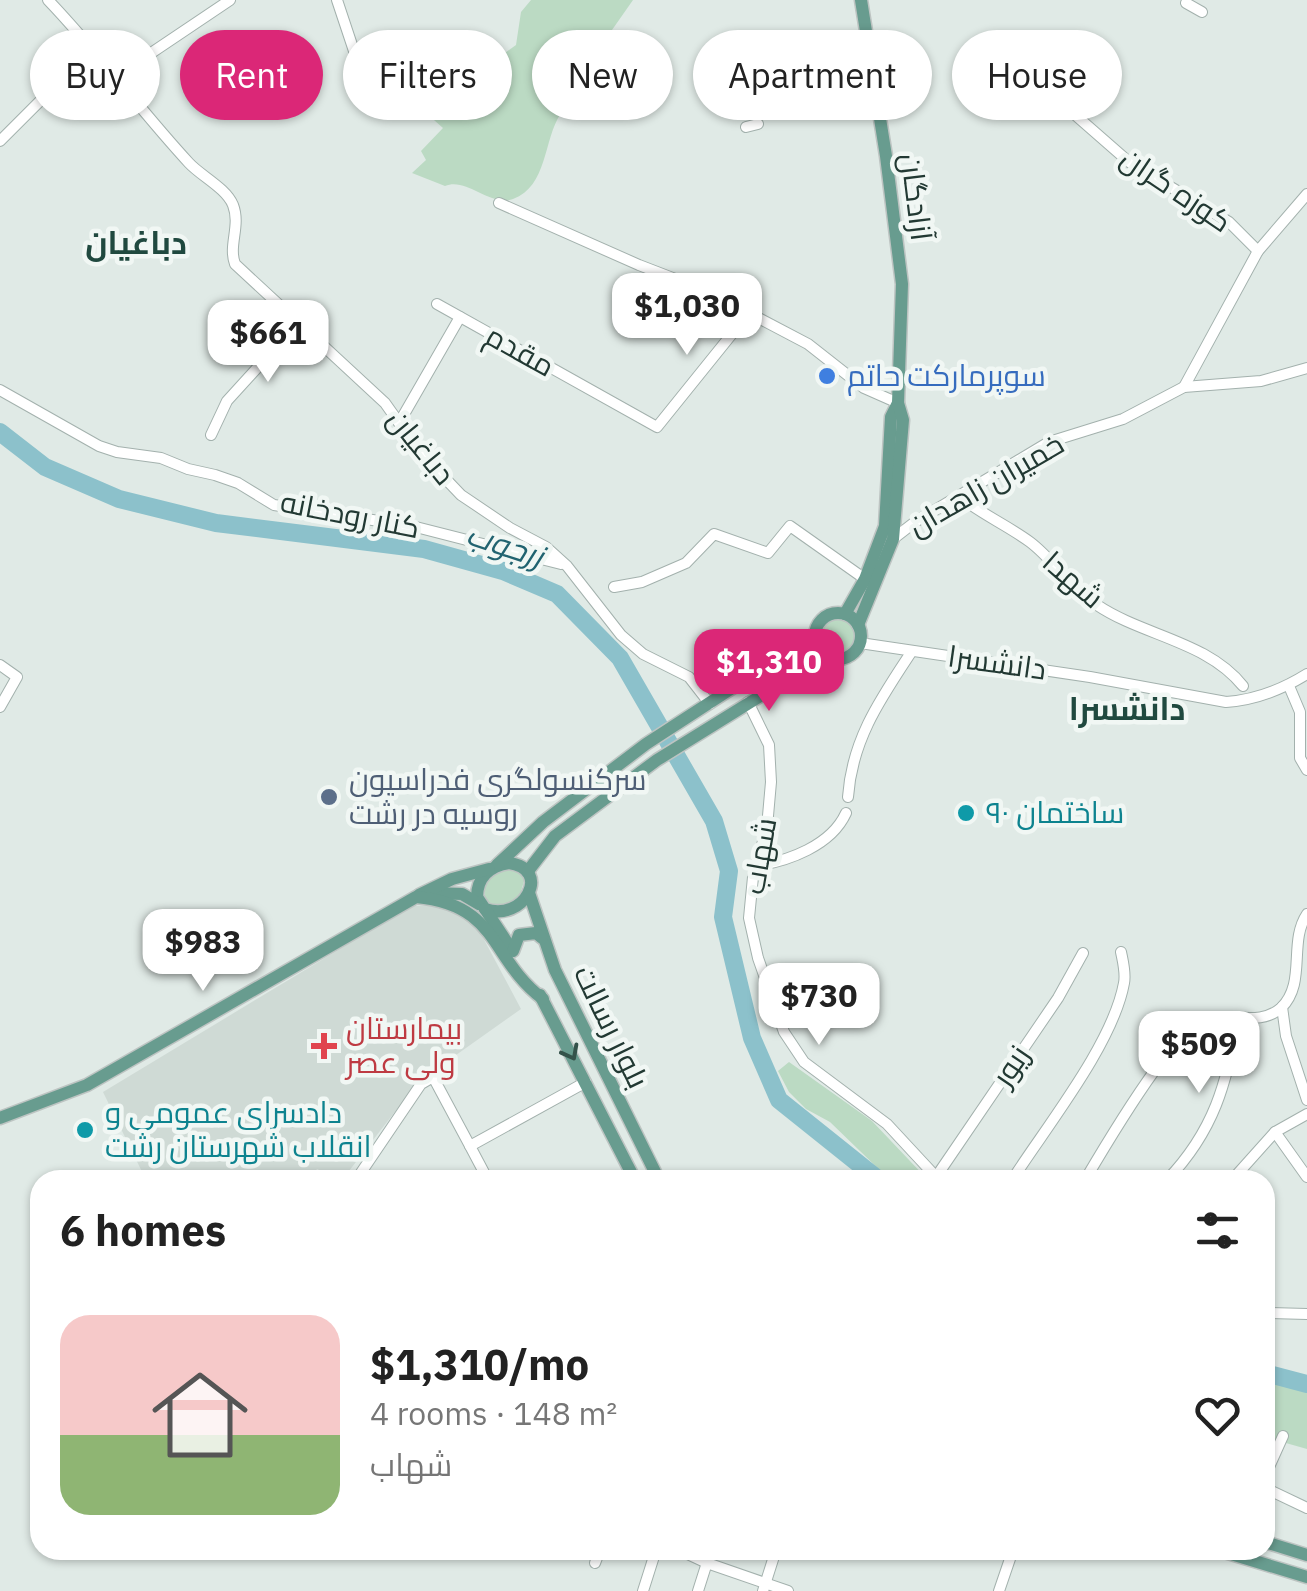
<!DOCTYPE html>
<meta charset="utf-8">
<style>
:root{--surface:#fff;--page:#f6f6f6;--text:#222;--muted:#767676;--accent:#db2777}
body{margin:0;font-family:"IBM Plex Sans",Cairo,sans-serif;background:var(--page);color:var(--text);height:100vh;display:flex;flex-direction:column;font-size:38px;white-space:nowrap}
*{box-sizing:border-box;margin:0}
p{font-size:32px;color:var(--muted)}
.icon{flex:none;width:55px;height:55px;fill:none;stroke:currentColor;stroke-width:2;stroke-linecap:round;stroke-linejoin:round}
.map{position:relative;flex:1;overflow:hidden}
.details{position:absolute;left:30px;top:1170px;width:1245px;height:390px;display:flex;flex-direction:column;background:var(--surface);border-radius:30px;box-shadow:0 2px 8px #0004}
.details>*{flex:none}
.hud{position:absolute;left:30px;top:30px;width:1248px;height:90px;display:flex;gap:20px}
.price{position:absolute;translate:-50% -85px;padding:0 22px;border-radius:20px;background:#fff;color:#222;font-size:32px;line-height:65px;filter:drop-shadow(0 2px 5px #0008)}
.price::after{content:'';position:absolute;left:50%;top:60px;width:30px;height:22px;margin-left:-15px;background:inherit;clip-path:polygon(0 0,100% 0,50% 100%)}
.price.on{background:var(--accent);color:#fff}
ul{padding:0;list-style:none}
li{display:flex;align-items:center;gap:30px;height:250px;padding:0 30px}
li span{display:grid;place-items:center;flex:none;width:280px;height:200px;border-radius:30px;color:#555}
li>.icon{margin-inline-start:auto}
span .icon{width:120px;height:120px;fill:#fffc;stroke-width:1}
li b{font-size:42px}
h2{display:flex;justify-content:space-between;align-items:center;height:120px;padding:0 30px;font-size:42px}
.tag{padding:0 35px;border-radius:45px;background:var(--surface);box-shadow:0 2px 8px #0004;font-size:35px;line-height:90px}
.tag.on{background:var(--accent);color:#fff}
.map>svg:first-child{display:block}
.built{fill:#cfdad5}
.green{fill:#bbdac3}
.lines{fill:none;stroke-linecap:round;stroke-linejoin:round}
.river{stroke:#8cc1cb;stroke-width:18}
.minor-casing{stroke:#a3b1ad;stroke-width:12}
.major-casing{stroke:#bdc4c2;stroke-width:15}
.minor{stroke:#fff;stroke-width:10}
.major{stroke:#689c8f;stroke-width:12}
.oneway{stroke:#34524a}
.shop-dot{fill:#3f7fe0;stroke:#f1f7f4;stroke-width:4}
.service-dot{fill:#5c6f8a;stroke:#f1f7f4;stroke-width:4}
.culture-dot{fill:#0f9aa8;stroke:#f1f7f4;stroke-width:4}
.health-dot{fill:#e0444e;stroke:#f1f7f4;stroke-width:4}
.labels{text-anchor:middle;stroke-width:9;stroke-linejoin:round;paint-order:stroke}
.street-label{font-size:30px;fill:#223933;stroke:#f1f7f4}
.shop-label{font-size:30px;fill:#366cbe;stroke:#f1f7f4;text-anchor:start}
.service-label{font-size:30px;fill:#4e5e75;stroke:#f1f7f4;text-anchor:start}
.culture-label{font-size:30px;fill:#0d838f;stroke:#f1f7f4;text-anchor:start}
.health-label{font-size:30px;fill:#be3a42;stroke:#f1f7f4;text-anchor:start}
.neighbourhood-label{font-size:32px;font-weight:bold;fill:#20493f;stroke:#f1f7f4}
.water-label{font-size:32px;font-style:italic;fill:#216370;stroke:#f1f7f4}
</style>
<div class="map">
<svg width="1307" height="1591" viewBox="0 0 1307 1591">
<rect width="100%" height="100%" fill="#e0eae6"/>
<polygon class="built" points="432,905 459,913 480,932 521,1009 418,1082 342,1180 325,1180 318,1169 294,1180 146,1180 103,1092 411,906"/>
<g class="green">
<path d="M531 0H633L612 30C615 59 589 65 576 86 574 91 574 97 572 101 569 105 564 109 561 113 543 140 548 186 513 199 489 207 467 177 445 186L412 173 426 160 421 151 443 128 417 105 440 103 451 83 461 75 471 77 516 45 521 12Z"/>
<circle cx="837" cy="637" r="18"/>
<path d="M509 869 516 870 525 878 520 895C483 928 468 877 509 869Z"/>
<polygon points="789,1062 872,1121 928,1180 890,1180 830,1122 806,1109 789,1092 778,1071"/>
<polygon points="1265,1371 1307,1384 1307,1449 1265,1437"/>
</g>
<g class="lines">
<g class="river">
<polyline points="0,432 45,467 119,499 216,523 424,549 503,571 557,594 620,658 714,821 729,871 723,917 752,1038 779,1100 879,1180"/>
<polyline points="1265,1373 1307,1384"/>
</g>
<defs>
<g id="minor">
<path d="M48 0C98 52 140 110 189 163 201 176 226 188 233 205 241 226 228 245 235 264L385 403 419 451 461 495 510 528 546 547 567 566 621 635 643 654 689 677 710 704"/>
<polyline points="337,0 356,57 398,102"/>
<polyline points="1186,3 1202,12"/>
<polyline points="993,71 1022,92 1037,88 1065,106 1129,162 1229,222 1258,251"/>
<polyline points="117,76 230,0"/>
<polyline points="746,127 758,124"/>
<polyline points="0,141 43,98 97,52"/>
<polyline points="499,203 639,265 709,292 808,344 864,388 898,403"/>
<polyline points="437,304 657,427 748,314"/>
<polyline points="1184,387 1258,251 1307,194"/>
<polyline points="0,390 99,446 117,452 161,458 188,469 215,475 238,483 274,505 412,526 561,564"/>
<polyline points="399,423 460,317"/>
<polyline points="211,435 227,401 299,322"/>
<path d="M959 496C981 514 1007 525 1030 542 1054 560 1071 589 1097 605 1143 636 1207 641 1243 686"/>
<polyline points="893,539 915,522 1049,442 1123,419 1184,387 1261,381 1307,368"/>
<polyline points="614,587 642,582 686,563 714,534 768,553 790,526 865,579"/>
<path d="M860 643 1090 677 1226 702C1254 700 1283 689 1307 674"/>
<polyline points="0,665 17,677 0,707"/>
<polyline points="1289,686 1300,712 1300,758 1307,770"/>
<polyline points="748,702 769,745 771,782 767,827 753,877 749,918 758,958 784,1032 804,1062 887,1124 939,1180"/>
<path d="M848 797C852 739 881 698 912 651"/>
<path d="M756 866C788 861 831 846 846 813"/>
<polyline points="1282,1007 1286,1036 1307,1100"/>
<polyline points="1275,1132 1307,1177"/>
<polyline points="936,1177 1058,998 1083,953"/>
<polyline points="356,1180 421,1084 433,1077 470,1146"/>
<polyline points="488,1180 470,1146 586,1082"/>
<path d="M1012 1180C1046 1127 1113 1044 1124 983 1126 973 1123 962 1121 952"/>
<path d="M1085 1180C1105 1146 1168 1040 1198 1023 1225 1008 1257 1029 1281 1008 1307 983 1288 942 1307 914"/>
<path d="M1167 1180C1214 1131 1227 1083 1238 1018"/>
<polyline points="1232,1180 1275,1132 1307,1114"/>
<polyline points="1265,1313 1307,1314"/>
<polyline points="1265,1476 1283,1436"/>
<polyline points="1265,1488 1307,1508"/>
<polyline points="679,1550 707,1563 788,1591"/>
<polyline points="595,1563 600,1550"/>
<polyline points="643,1591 656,1550"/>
<polyline points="698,1591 711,1550"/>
<polyline points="763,1591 776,1550"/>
<polyline points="999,1591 1013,1550"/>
</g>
<g id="major">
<circle cx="838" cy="636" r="23"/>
<polyline points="845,614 865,579 885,526 891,417 898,403"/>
<polyline points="858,625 893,539 903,420 898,403 902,284 886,156 861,0"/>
<path d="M509 863C553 869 524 923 485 909L477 897C477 877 490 866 509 863Z"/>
<polyline points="497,865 543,822 646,744 814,635"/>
<polyline points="528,871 555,836 657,760 825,656"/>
<polyline points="433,893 462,894 479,904"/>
<polyline points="529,893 555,970 659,1180"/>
<polyline points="419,895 452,879 489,869"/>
<polyline points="485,909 508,944"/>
<polyline points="513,951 519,935 536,933 542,938"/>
<polyline points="540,995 635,1180"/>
<path d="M0 1118 87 1085 416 897C500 905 489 958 543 999"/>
<polyline points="1265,1542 1307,1555"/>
<polyline points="1218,1550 1307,1577"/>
</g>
</defs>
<use href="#minor" class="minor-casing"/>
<use href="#major" class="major-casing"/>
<use href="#minor" class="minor"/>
<use href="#major" class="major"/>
</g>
<defs><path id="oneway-chevron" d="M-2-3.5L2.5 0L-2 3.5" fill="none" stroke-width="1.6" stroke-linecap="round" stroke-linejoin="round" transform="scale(2.5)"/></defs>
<use class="oneway" href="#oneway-chevron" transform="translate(571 1053) rotate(62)"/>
<circle class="shop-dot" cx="827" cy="376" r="10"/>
<circle class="service-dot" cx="329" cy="797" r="10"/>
<g class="culture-dot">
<circle cx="966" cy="813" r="10"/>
<circle cx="85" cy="1130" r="10"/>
</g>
<path class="health-dot" d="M319 1031h10v10h10v10h-10v10h-10v-10h-10v-10h10z"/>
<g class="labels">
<g class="street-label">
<text transform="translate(1176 190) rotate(34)" y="10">کوزه گران</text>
<text transform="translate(916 197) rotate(83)" y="10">آزادگان</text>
<text transform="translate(520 351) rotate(29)" y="10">مقدم</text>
<text transform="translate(421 447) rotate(51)" y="10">دباغیان</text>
<text transform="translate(986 485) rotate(-30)" y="10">خمیران زاهدان</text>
<text transform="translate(350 515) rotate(11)" y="10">کنار رودخانه</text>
<text transform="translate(1073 580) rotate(41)" y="10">شهدا</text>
<text transform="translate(997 663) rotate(8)" y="10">دانشسرا</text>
<text transform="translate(760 856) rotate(-80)" y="10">شهاب</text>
<text transform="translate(611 1027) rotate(64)" y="10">بلوار رسالت</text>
<text transform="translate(1011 1066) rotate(-56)" y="10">زیور</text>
</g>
<g class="shop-label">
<text x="847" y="386">سوپرمارکت حاتم</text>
</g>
<g class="service-label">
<text x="349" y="790">سرکنسولگری فدراسیون<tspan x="349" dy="34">روسیه در رشت</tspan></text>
</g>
<g class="culture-label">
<text x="986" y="823">ساختمان ۹۰</text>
<text x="105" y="1123">دادسرای عمومی و<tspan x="105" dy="34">انقلاب شهرستان رشت</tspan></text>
</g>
<g class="health-label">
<text x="346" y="1039">بیمارستان<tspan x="346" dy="34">ولی عصر</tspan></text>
</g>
<g class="neighbourhood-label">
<text x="136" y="254">دباغیان</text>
<text x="1127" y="720">دانشسرا</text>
</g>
<g class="water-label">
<text transform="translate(505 545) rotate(18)" y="11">زرجوب</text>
</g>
</g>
</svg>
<b class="price" style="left:687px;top:358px">$1,030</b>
<b class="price" style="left:268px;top:385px">$661</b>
<b class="price on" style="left:769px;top:714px">$1,310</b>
<b class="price" style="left:203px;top:994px">$983</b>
<b class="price" style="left:819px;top:1048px">$730</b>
<b class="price" style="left:1199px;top:1096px">$509</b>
<div class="hud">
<a class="tag">Buy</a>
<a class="tag on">Rent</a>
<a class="tag">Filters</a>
<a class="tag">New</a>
<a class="tag">Apartment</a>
<a class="tag">House</a>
</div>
<section class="details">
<h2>6 homes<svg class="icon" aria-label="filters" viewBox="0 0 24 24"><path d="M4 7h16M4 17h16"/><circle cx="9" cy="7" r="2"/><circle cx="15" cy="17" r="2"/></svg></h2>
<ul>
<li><span style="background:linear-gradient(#f6c9c9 60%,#8fb573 0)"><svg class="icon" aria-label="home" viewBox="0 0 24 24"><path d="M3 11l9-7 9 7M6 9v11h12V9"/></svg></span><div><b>$1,310/mo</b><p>4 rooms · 148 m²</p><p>شهاب</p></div><svg class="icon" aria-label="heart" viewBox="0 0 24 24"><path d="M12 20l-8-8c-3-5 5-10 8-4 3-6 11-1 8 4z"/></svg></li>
</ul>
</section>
</div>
